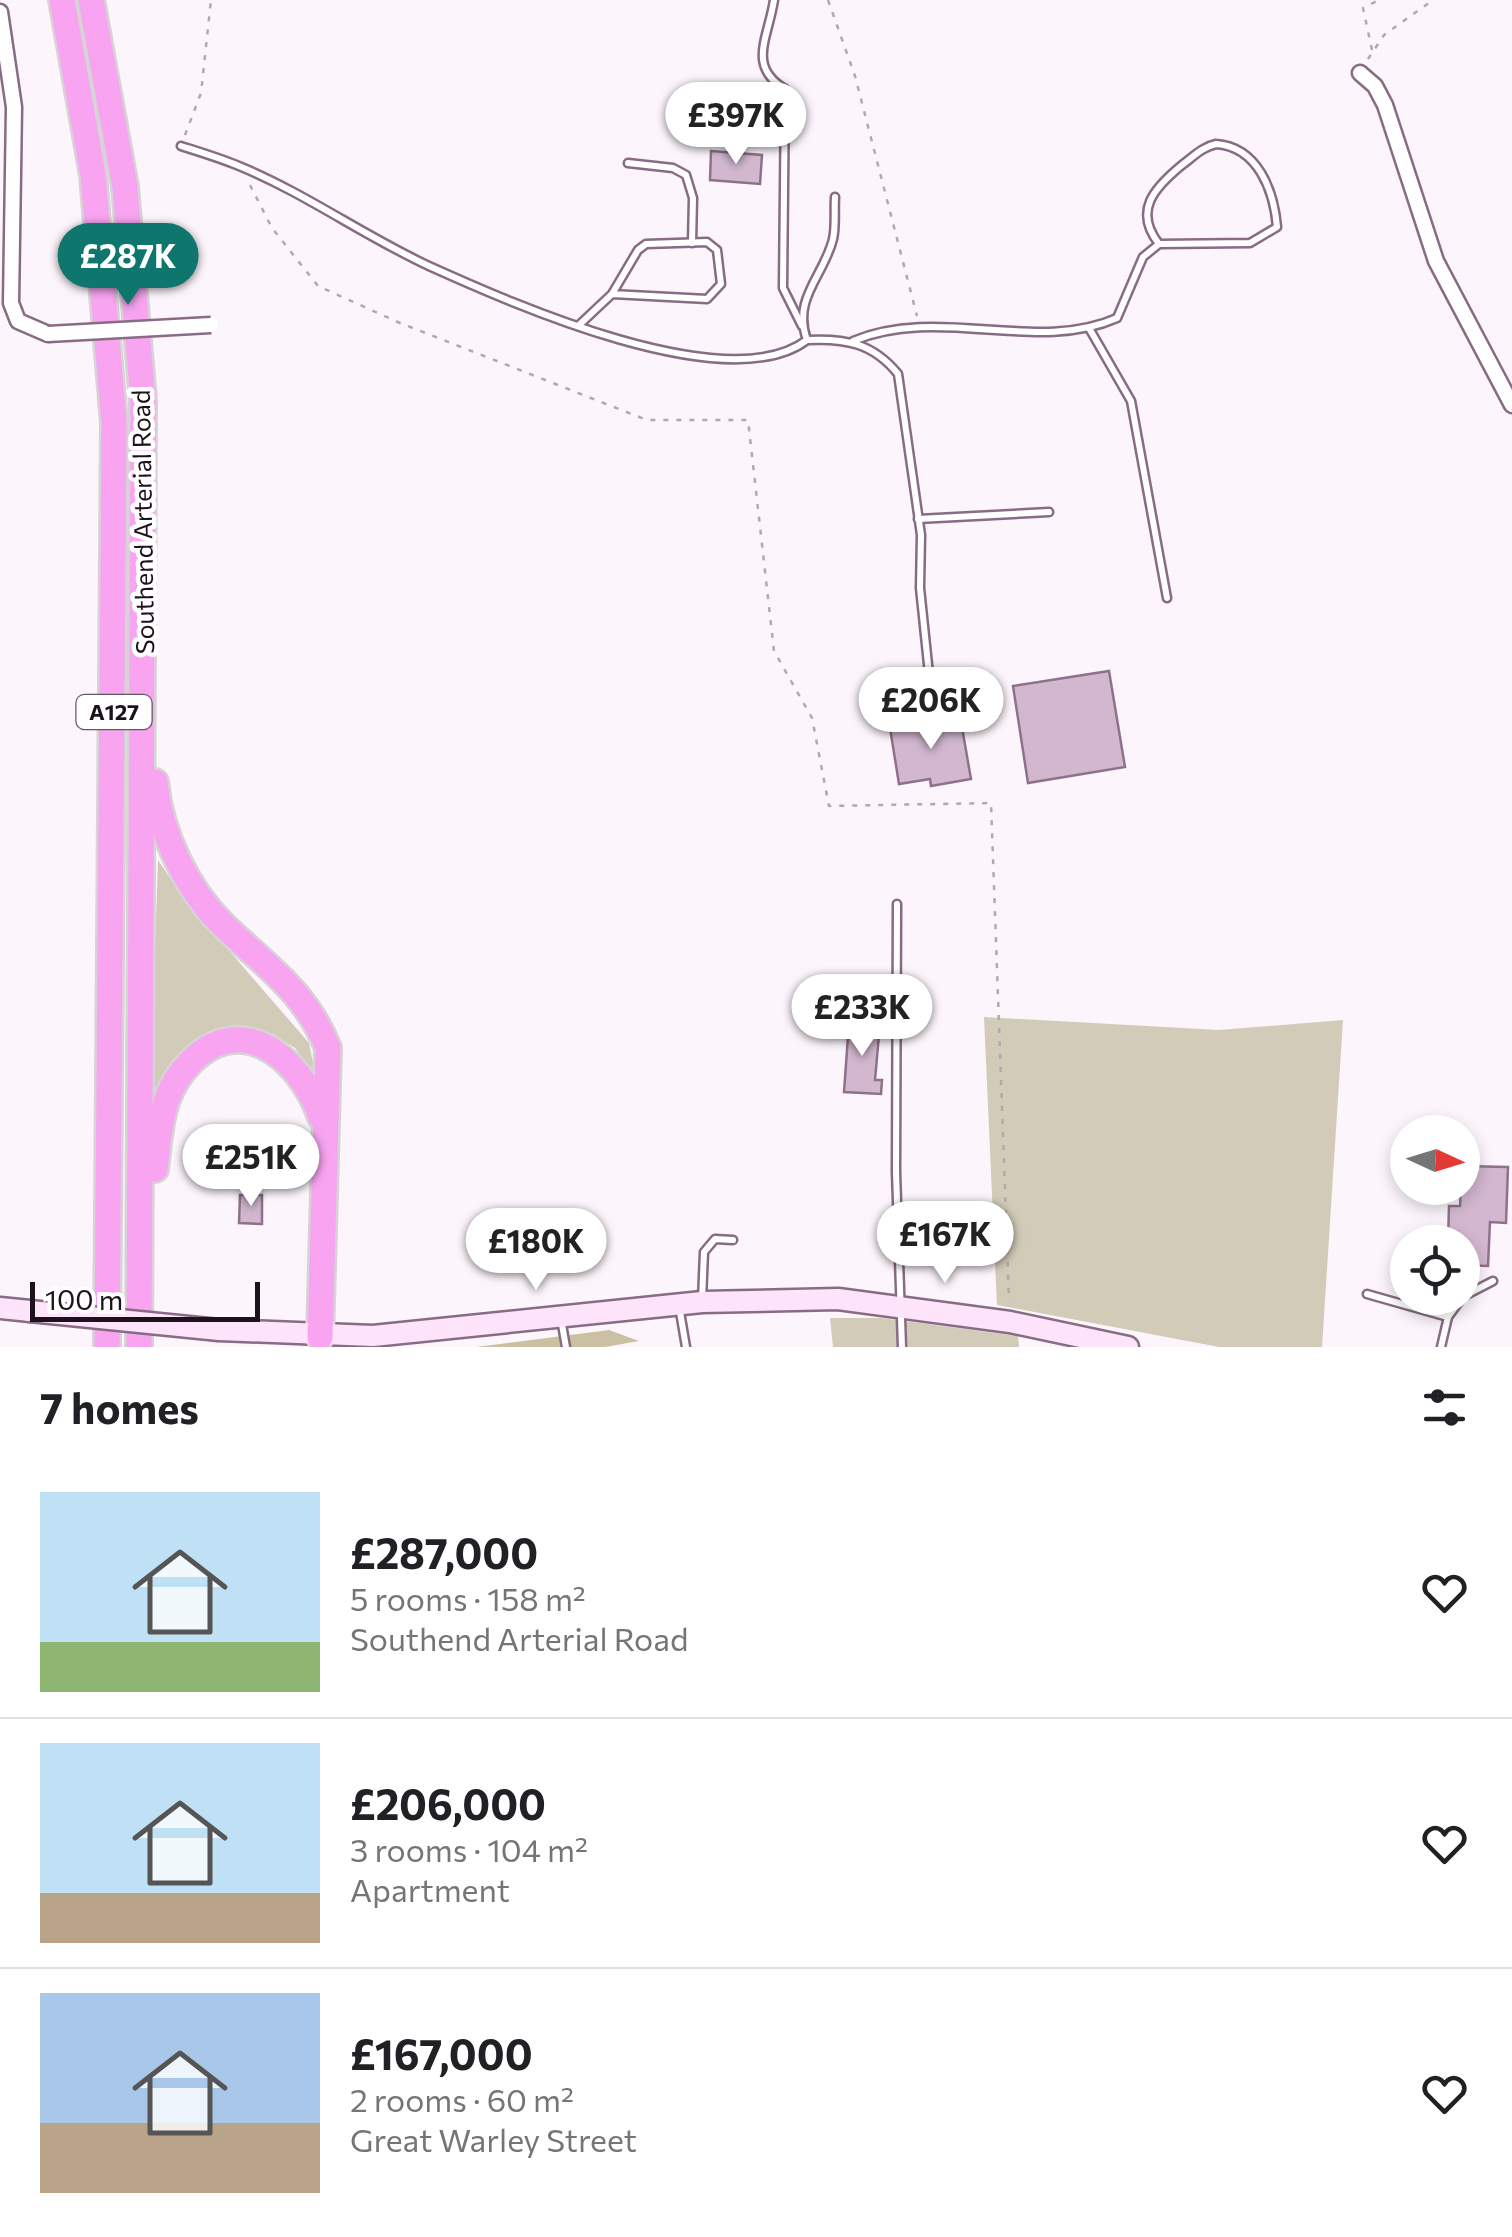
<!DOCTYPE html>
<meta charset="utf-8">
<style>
:root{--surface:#fff;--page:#f2f2f2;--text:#202124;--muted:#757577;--line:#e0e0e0;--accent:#0f766e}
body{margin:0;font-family:Commissioner,sans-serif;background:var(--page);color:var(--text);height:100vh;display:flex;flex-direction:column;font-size:38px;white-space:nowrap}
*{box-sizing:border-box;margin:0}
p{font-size:32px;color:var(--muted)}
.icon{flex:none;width:55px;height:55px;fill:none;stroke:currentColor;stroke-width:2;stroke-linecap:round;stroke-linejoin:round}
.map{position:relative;height:1347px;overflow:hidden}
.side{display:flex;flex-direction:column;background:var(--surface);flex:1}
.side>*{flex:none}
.needle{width:65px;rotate:94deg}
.buttons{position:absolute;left:1390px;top:1115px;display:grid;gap:20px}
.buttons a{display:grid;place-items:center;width:90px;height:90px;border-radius:50%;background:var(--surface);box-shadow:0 5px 15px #0003;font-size:50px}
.scale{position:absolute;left:30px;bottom:25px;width:230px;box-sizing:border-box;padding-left:10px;border:5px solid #1d121c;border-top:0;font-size:28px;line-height:35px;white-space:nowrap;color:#1d121c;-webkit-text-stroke:8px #fff;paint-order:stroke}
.price{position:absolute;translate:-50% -85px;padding:0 22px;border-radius:35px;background:#fff;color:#222;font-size:32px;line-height:65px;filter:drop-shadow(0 2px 5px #0008)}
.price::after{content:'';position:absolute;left:50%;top:60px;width:30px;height:22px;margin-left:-15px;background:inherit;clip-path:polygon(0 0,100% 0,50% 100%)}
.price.selected{background:var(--accent);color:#fff}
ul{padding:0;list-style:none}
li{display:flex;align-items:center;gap:30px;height:250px;padding:0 40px}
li+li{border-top:2px solid var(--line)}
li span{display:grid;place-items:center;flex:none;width:280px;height:200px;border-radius:0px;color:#555}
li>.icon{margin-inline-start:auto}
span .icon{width:120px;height:120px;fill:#fffc;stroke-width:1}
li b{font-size:42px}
h2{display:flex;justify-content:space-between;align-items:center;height:120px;padding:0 40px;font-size:42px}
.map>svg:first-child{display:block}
.green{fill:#d2cbb8}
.forest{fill:#cbc0a1}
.building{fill:#d2b7cf;stroke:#8e728b;stroke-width:2.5}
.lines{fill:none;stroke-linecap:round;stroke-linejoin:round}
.lane-casing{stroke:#876c84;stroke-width:11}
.street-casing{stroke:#876c84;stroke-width:19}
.secondary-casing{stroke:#876c84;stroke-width:25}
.highway-casing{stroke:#d6d4d6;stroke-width:30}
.path{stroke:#b1a9b0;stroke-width:2.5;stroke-dasharray:5 8;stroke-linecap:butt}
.lane{stroke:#fff;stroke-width:6}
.street{stroke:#fff;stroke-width:14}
.secondary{stroke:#fde4fb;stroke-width:20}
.highway{stroke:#f8a4f1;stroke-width:25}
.street-bridge-casing{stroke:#876c84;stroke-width:19;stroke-linecap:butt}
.secondary-bridge-casing{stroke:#876c84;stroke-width:25;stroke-linecap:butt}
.street-bridge{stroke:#fff;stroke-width:14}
.secondary-bridge{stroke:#fde4fb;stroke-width:20}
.labels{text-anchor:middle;stroke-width:9;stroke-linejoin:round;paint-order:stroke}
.shield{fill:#fff;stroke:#615960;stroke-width:2.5}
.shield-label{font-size:22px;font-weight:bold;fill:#1d121c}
.street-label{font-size:25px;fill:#1d121c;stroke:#fff}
</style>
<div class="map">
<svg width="1512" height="1347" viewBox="0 0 1512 1347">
<rect width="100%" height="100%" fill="#fcf5fb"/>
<g class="green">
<polygon points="158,860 181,895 309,1043 316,1078 295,1048 273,1034 228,1028 180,1052 150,1101"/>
<polygon points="984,1017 1219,1030 1343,1020 1322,1347 1219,1347 997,1305"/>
<polygon points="830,1318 881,1318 1018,1336 1019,1347 833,1347"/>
</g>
<polygon class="forest" points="609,1330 639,1341 605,1347 476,1347"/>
<g class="building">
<polygon points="711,151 762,155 760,184 710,180"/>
<polygon points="1109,671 1125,767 1028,783 1013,686"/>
<polygon points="960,716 971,779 931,786 930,779 899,784 890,728"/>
<polygon points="849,1022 880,1024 875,1080 882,1080 881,1094 844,1092"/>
<polygon points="1462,1166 1508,1167 1506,1223 1490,1222 1488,1266 1462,1265 1462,1242 1448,1242 1449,1206 1460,1206"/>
<polygon points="240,1195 262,1195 262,1224 239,1223"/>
</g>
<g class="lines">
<defs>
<g id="lane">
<path d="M774 0C768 39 747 66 785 89L783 288 802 326"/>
<path d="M181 146C200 152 220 158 239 166 305 193 364 236 429 266 511 303 728 400 807 340 792 298 824 276 833 239 836 226 834 211 835 197"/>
<polyline points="628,163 673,168 686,175 693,198 692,243"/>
<polyline points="578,326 612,294 638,250 646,244 707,242 717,250 721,284 707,299 612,294"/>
<polyline points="1089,328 1131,401 1167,598"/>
<path d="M807 340C845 338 873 343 898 374L921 535 920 588 931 693"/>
<path d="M853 341C939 305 1036 354 1117 318L1143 257 1159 244 1250 243 1277 227C1274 191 1258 147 1216 144 1202 147 1193 157 1182 165 1154 188 1133 211 1159 244"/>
<polyline points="918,519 1049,512"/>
<polyline points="897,904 896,1172 902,1347"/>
<polyline points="1367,1294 1448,1317"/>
<polyline points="1462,1297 1493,1281"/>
<polyline points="702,1300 704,1252 715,1239 733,1240"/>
<polyline points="679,1306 686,1347"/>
<polyline points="561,1319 566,1347"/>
<polyline points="1441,1347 1448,1317 1462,1298"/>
</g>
<g id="street">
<polyline points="0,12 14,107 11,303 18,321 48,334"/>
<polyline points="1360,73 1375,86 1385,105 1436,261 1512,405"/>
</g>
<g id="secondary">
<polyline points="0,1308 30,1311"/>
<polyline points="219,1330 373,1336 702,1302 838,1299 1010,1322 1128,1347"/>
</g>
<g id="highway">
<polyline points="62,0 93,175 114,423 107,1347"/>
<polyline points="91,0 125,187 143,401 139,1347"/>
<path d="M155 782C160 834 187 890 224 926 267 967 305 991 328 1048L320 1337"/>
<path d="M155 1169C159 1136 160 1099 182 1072 235 1005 299 1054 321 1117"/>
</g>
</defs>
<use href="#lane" class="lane-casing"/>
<use href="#street" class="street-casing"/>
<use href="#secondary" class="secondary-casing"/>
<use href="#highway" class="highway-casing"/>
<g class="path">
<polyline points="828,0 855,76 917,316"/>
<polyline points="1372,50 1363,8 1379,0"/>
<polyline points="1368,59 1384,35 1433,0"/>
<polyline points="185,135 201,93 211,0"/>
<polyline points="250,185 272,228 318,286 400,323 647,420 748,420 774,651 812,718 829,806 991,803 1009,1301"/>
</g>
<use href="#lane" class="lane"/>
<use href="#street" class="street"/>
<use href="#secondary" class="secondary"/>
<use href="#highway" class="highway"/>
<defs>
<polyline id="street-bridge" points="48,334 211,325"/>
<polyline id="secondary-bridge" points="30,1311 219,1330"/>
</defs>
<use href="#street-bridge" class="street-bridge-casing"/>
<use href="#secondary-bridge" class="secondary-bridge-casing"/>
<use href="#street-bridge" class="street-bridge"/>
<use href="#secondary-bridge" class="secondary-bridge"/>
</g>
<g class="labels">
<rect class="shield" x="76.5" y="695" width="75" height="34" rx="8"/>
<g class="shield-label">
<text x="114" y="720">A127</text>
</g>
<g class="street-label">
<text transform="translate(143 522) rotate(-91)" y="9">Southend Arterial Road</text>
</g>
</g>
</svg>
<div class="buttons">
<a><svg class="needle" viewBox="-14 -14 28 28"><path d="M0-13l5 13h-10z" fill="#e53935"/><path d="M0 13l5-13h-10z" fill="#757577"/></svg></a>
<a><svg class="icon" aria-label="locate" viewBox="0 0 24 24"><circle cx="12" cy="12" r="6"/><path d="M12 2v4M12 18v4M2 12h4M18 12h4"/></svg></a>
</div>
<div class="scale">100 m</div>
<b class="price" style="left:736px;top:167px">£397K</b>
<b class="price selected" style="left:128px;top:308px">£287K</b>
<b class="price" style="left:931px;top:752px">£206K</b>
<b class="price" style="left:862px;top:1059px">£233K</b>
<b class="price" style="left:251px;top:1209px">£251K</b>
<b class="price" style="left:945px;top:1286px">£167K</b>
<b class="price" style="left:536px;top:1293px">£180K</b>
</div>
<section class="side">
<h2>7 homes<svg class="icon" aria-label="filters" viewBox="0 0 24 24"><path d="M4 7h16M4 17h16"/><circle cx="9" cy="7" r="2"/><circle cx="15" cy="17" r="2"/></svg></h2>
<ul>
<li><span style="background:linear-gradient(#bfe0f5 75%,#8fb573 0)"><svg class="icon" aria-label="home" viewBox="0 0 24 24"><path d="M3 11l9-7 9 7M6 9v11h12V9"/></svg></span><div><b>£287,000</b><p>5 rooms · 158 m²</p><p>Southend Arterial Road</p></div><svg class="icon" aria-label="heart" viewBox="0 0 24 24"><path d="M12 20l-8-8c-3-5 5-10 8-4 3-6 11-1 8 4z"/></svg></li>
<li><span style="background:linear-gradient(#bfe0f5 75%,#b9a48a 0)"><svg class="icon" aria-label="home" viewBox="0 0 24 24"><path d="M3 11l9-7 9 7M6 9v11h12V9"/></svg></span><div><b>£206,000</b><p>3 rooms · 104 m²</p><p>Apartment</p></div><svg class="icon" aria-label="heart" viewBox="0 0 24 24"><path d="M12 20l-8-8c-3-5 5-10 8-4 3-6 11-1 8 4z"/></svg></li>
<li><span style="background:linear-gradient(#a9c7e8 65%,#b9a48a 0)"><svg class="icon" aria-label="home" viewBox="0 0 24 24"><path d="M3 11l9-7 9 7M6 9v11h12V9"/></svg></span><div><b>£167,000</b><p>2 rooms · 60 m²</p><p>Great Warley Street</p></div><svg class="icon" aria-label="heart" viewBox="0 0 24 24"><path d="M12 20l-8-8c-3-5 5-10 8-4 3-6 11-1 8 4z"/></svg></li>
</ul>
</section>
